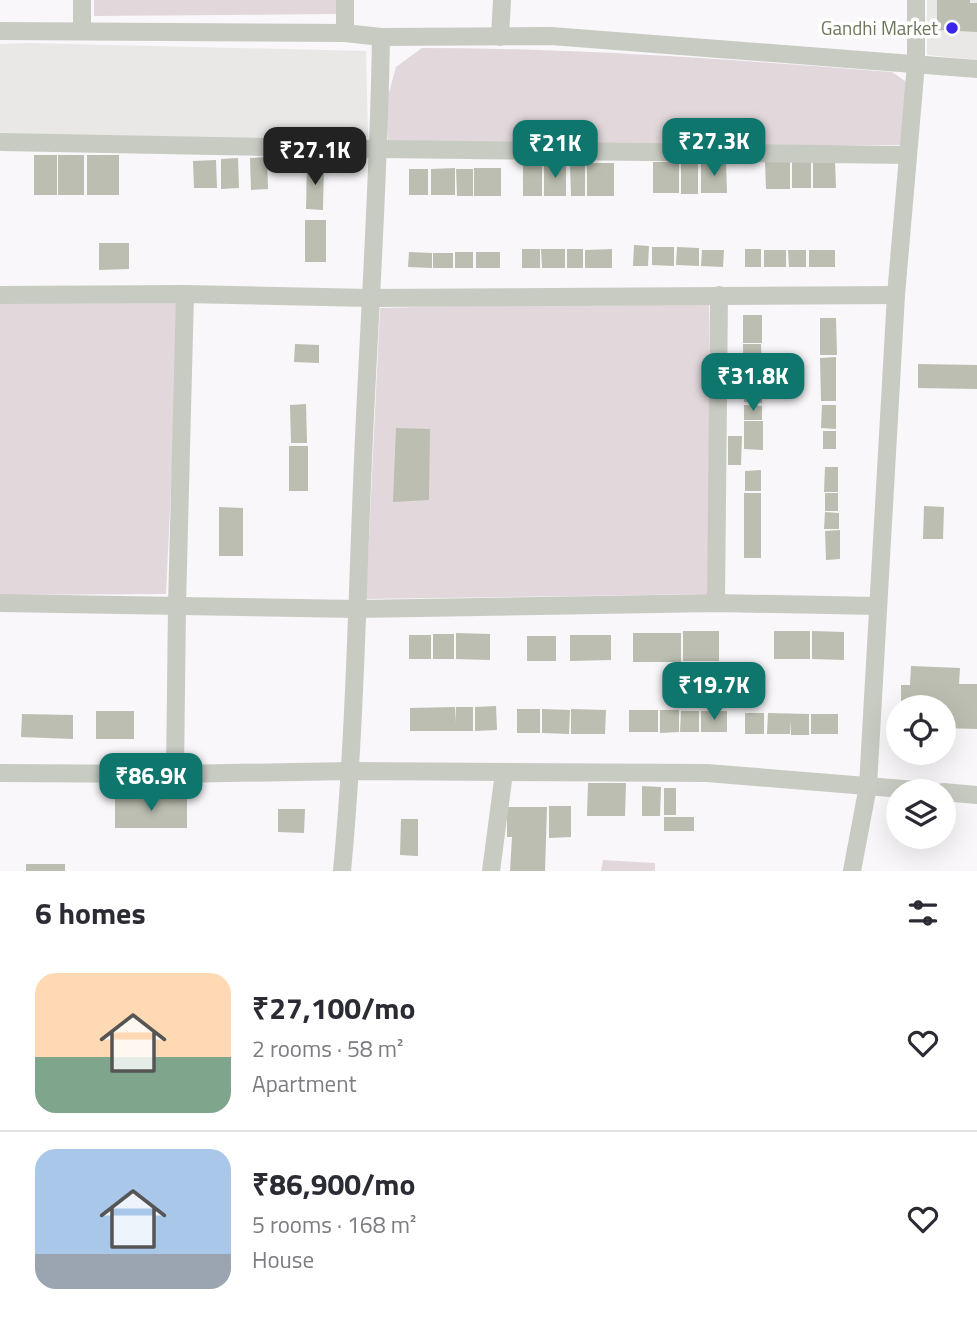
<!DOCTYPE html>
<meta charset="utf-8">
<style>
:root{--surface:#fff;--page:#f2f2f3;--text:#2b2b33;--muted:#7c7c81;--line:#e1e1e2;--accent:#0f766e}
body{margin:0;font-family:"Titillium Web",sans-serif;background:var(--page);color:var(--text);height:100vh;display:flex;flex-direction:column;font-size:26px;white-space:nowrap}
*{box-sizing:border-box;margin:0}
p{font-size:23px;color:var(--muted)}
.icon{flex:none;width:38px;height:38px;fill:none;stroke:currentColor;stroke-width:2;stroke-linecap:round;stroke-linejoin:round}
.map{position:relative;height:871px;overflow:hidden}
.panel{display:flex;flex-direction:column;background:var(--surface);flex:1}
.panel>*{flex:none}
.buttons{position:absolute;left:886px;top:695px;display:grid;gap:14px}
.buttons a{display:grid;place-items:center;width:70px;height:70px;border-radius:50%;background:var(--surface);box-shadow:0 7px 28px #0002;font-size:35px}
.price{position:absolute;translate:-50% -60px;padding:0 16px;border-radius:14px;background:var(--accent);color:#fff;font-size:23px;line-height:46px;filter:drop-shadow(0 2px 4px #0008)}
.price::after{content:'';position:absolute;left:50%;top:42px;width:21px;height:16px;margin-left:-10px;background:inherit;clip-path:polygon(0 0,100% 0,50% 100%)}
.price.selected{background:#222;color:#fff}
ul{padding:0;list-style:none}
li{display:flex;align-items:center;gap:21px;height:175px;padding:0 35px}
li+li{border-top:2px solid var(--line)}
li span{display:grid;place-items:center;flex:none;width:196px;height:140px;border-radius:21px;color:#555}
li>.icon{margin-inline-start:auto}
span .icon{width:84px;height:84px;fill:#fffc;stroke-width:1}
li b{font-size:30px}
h2{display:flex;justify-content:space-between;align-items:center;height:84px;padding:0 35px;font-size:30px}
.map>svg:first-child{display:block}
.built{fill:#e9e8e7}
.green{fill:#e2d8dc}
.building{fill:#bbbeb0}
.lines{fill:none;stroke-linecap:round;stroke-linejoin:round}
.minor{stroke:#c8cbc2;stroke-width:18}
.poi-dot{fill:#3925ec;stroke:#fff;stroke-width:2.5}
.labels{text-anchor:middle;stroke-width:7;stroke-linejoin:round;paint-order:stroke}
.poi-label{font-size:19px;fill:#6e775a;stroke:#fff;text-anchor:end}
</style>
<div class="map">
<svg width="977" height="871" viewBox="0 0 977 871">
<rect width="100%" height="100%" fill="#f9f7f9"/>
<g class="built">
<polygon points="927,0 977,0 977,60 927,55"/>
<polygon points="28,43 366,51 368,137 0,143 0,44"/>
</g>
<g class="green">
<polygon points="94,0 339,0 339,14 94,16"/>
<path d="M422 48C580 48 736 60 892 72L908 83 901 145 388 146 386 103 396 67Z"/>
<polygon points="688,300 709,303 710,594 366,599 380,308"/>
<polygon points="0,301 180,301 166,594 0,595"/>
<polygon points="603,860 655,863 655,871 601,871"/>
</g>
<g class="building">
<polygon points="937,0 970,0 970,3 977,3 977,32 937,30"/>
<rect x="34" y="155" width="23" height="40"/>
<rect x="58" y="155" width="26" height="40"/>
<rect x="87" y="155" width="32" height="40"/>
<polygon points="267,157 268,189 251,190 250,158"/>
<polygon points="238,158 239,188 221,189 221,159"/>
<polygon points="216,160 217,188 194,188 193,161"/>
<polygon points="765,161 790,161 790,189 766,189"/>
<rect x="792" y="161" width="19" height="27"/>
<polygon points="813,161 835,161 836,188 813,188"/>
<polygon points="542,162 542,196 523,196 523,163"/>
<rect x="653" y="162" width="26" height="31"/>
<rect x="681" y="162" width="17" height="32"/>
<polygon points="701,162 726,162 727,193 701,193"/>
<rect x="544" y="163" width="22" height="33"/>
<polygon points="570,163 585,163 585,196 571,196"/>
<rect x="587" y="163" width="27" height="33"/>
<polygon points="307,164 324,164 323,210 306,209"/>
<polygon points="455,168 455,195 431,195 431,169"/>
<rect x="474" y="168" width="27" height="28"/>
<rect x="409" y="169" width="19" height="26"/>
<polygon points="456,169 473,169 473,196 457,196"/>
<rect x="305" y="220" width="21" height="42"/>
<polygon points="99,243 129,243 129,269 99,270"/>
<polygon points="634,245 649,246 648,266 633,266"/>
<polygon points="652,247 674,247 674,266 652,265"/>
<polygon points="677,247 699,248 699,266 676,265"/>
<rect x="522" y="249" width="18" height="19"/>
<polygon points="541,249 565,249 565,268 542,268"/>
<rect x="567" y="249" width="16" height="19"/>
<polygon points="612,249 612,268 585,268 585,250"/>
<rect x="745" y="249" width="16" height="18"/>
<polygon points="702,250 724,250 723,267 701,266"/>
<rect x="764" y="250" width="22" height="17"/>
<polygon points="788,250 806,250 806,267 789,267"/>
<rect x="809" y="250" width="26" height="17"/>
<polygon points="409,252 432,253 432,268 408,267"/>
<rect x="455" y="252" width="18" height="16"/>
<rect x="476" y="252" width="24" height="16"/>
<rect x="433" y="253" width="20" height="15"/>
<rect x="743" y="315" width="19" height="28"/>
<polygon points="820,318 836,318 837,355 820,355"/>
<polygon points="295,344 319,345 319,363 294,362"/>
<polygon points="743,344 761,344 762,381 749,382 762,383 762,403 744,402"/>
<polygon points="836,357 836,401 821,401 820,358"/>
<polygon points="918,364 977,365 977,389 918,388"/>
<polygon points="306,404 307,443 291,443 290,405"/>
<polygon points="744,405 762,406 762,420 744,420"/>
<polygon points="822,405 836,405 836,429 821,428"/>
<polygon points="744,421 763,421 763,450 744,449"/>
<polygon points="396,428 430,429 429,500 393,502"/>
<rect x="823" y="431" width="13" height="18"/>
<polygon points="728,436 742,436 741,465 728,465"/>
<rect x="289" y="446" width="19" height="45"/>
<polygon points="825,467 838,467 838,492 824,492"/>
<polygon points="761,470 761,491 745,491 745,471"/>
<rect x="744" y="493" width="17" height="65"/>
<rect x="825" y="493" width="13" height="18"/>
<polygon points="924,506 944,507 943,539 923,539"/>
<polygon points="219,507 243,508 243,556 219,556"/>
<polygon points="825,512 839,513 839,529 824,529"/>
<polygon points="840,530 840,559 826,560 825,531"/>
<rect x="683" y="631" width="36" height="30"/>
<rect x="774" y="631" width="36" height="28"/>
<polygon points="812,631 844,632 844,660 812,659"/>
<polygon points="456,633 490,634 490,660 456,659"/>
<rect x="633" y="633" width="48" height="29"/>
<rect x="433" y="634" width="21" height="25"/>
<rect x="409" y="635" width="22" height="24"/>
<polygon points="570,635 611,635 611,660 570,661"/>
<rect x="527" y="636" width="29" height="25"/>
<polygon points="911,666 960,668 959,684 977,684 977,729 943,728 943,707 901,707 901,685 910,685"/>
<polygon points="496,706 497,730 475,731 475,707"/>
<polygon points="455,707 455,723 456,707 473,707 473,731 410,731 410,708"/>
<rect x="517" y="709" width="23" height="24"/>
<polygon points="542,709 570,710 569,734 542,733"/>
<polygon points="571,709 606,710 605,734 571,734"/>
<rect x="629" y="710" width="29" height="22"/>
<polygon points="660,710 679,710 679,732 660,733"/>
<rect x="96" y="711" width="38" height="28"/>
<polygon points="681,711 699,711 699,732 680,732"/>
<rect x="701" y="711" width="26" height="21"/>
<rect x="745" y="713" width="19" height="21"/>
<polygon points="768,713 809,714 809,735 791,735 791,720 790,734 767,734"/>
<polygon points="22,714 73,715 73,739 21,737"/>
<rect x="811" y="714" width="27" height="20"/>
<polygon points="588,783 626,783 625,816 587,816"/>
<polygon points="642,786 661,787 660,816 642,816"/>
<rect x="664" y="788" width="12" height="27"/>
<rect x="115" y="799" width="72" height="29"/>
<polygon points="549,806 571,806 571,837 549,838"/>
<polygon points="507,807 547,807 545,871 510,871 512,837 507,837"/>
<polygon points="278,809 305,809 304,833 278,832"/>
<rect x="664" y="817" width="30" height="14"/>
<polygon points="401,819 418,819 418,856 400,855"/>
<rect x="26" y="864" width="39" height="7"/>
</g>
<g class="lines">
<g class="minor">
<polyline points="82,30 82,0"/>
<polyline points="0,31 345,33 381,37 551,36 977,69"/>
<polyline points="345,33 345,0"/>
<polyline points="500,37 502,0"/>
<polyline points="0,142 380,149 908,155"/>
<polyline points="0,295 185,294 370,298 896,295"/>
<polyline points="0,603 356,609 716,603 878,606"/>
<polyline points="716,603 719,295"/>
<polyline points="0,773 175,774 351,771 707,773 928,791"/>
<polyline points="175,774 177,605 185,294"/>
<polyline points="943,792 977,795"/>
<path d="M342 871C355 734 357 597 363 460 369 319 379 178 381 37"/>
<polyline points="491,871 504,773"/>
<polyline points="852,871 868,786 896,295 916,64 916,0"/>
</g>
</g>
<circle class="poi-dot" cx="952" cy="28" r="7"/>
<g class="labels">
<g class="poi-label">
<text x="938" y="35">Gandhi Market</text>
</g>
</g>
</svg>
<div class="buttons">
<a><svg class="icon" aria-label="locate" viewBox="0 0 24 24"><circle cx="12" cy="12" r="6"/><path d="M12 2v4M12 18v4M2 12h4M18 12h4"/></svg></a>
<a><svg class="icon" aria-label="layers" viewBox="0 0 24 24"><path d="M12 4l9 5-9 5-9-5zM3 14l9 5 9-5"/></svg></a>
</div>
<b class="price" style="left:714px;top:178px">₹27.3K</b>
<b class="price" style="left:555px;top:180px">₹21K</b>
<b class="price selected" style="left:315px;top:187px">₹27.1K</b>
<b class="price" style="left:753px;top:413px">₹31.8K</b>
<b class="price" style="left:714px;top:722px">₹19.7K</b>
<b class="price" style="left:151px;top:813px">₹86.9K</b>
</div>
<section class="panel">
<h2>6 homes<svg class="icon" aria-label="filters" viewBox="0 0 24 24"><path d="M4 7h16M4 17h16"/><circle cx="9" cy="7" r="2"/><circle cx="15" cy="17" r="2"/></svg></h2>
<ul>
<li><span style="background:linear-gradient(#ffd9b3 60%,#7fa58c 0)"><svg class="icon" aria-label="home" viewBox="0 0 24 24"><path d="M3 11l9-7 9 7M6 9v11h12V9"/></svg></span><div><b>₹27,100/mo</b><p>2 rooms · 58 m²</p><p>Apartment</p></div><svg class="icon" aria-label="heart" viewBox="0 0 24 24"><path d="M12 20l-8-8c-3-5 5-10 8-4 3-6 11-1 8 4z"/></svg></li>
<li><span style="background:linear-gradient(#a9c7e8 75%,#9aa5b1 0)"><svg class="icon" aria-label="home" viewBox="0 0 24 24"><path d="M3 11l9-7 9 7M6 9v11h12V9"/></svg></span><div><b>₹86,900/mo</b><p>5 rooms · 168 m²</p><p>House</p></div><svg class="icon" aria-label="heart" viewBox="0 0 24 24"><path d="M12 20l-8-8c-3-5 5-10 8-4 3-6 11-1 8 4z"/></svg></li>
</ul>
</section>
